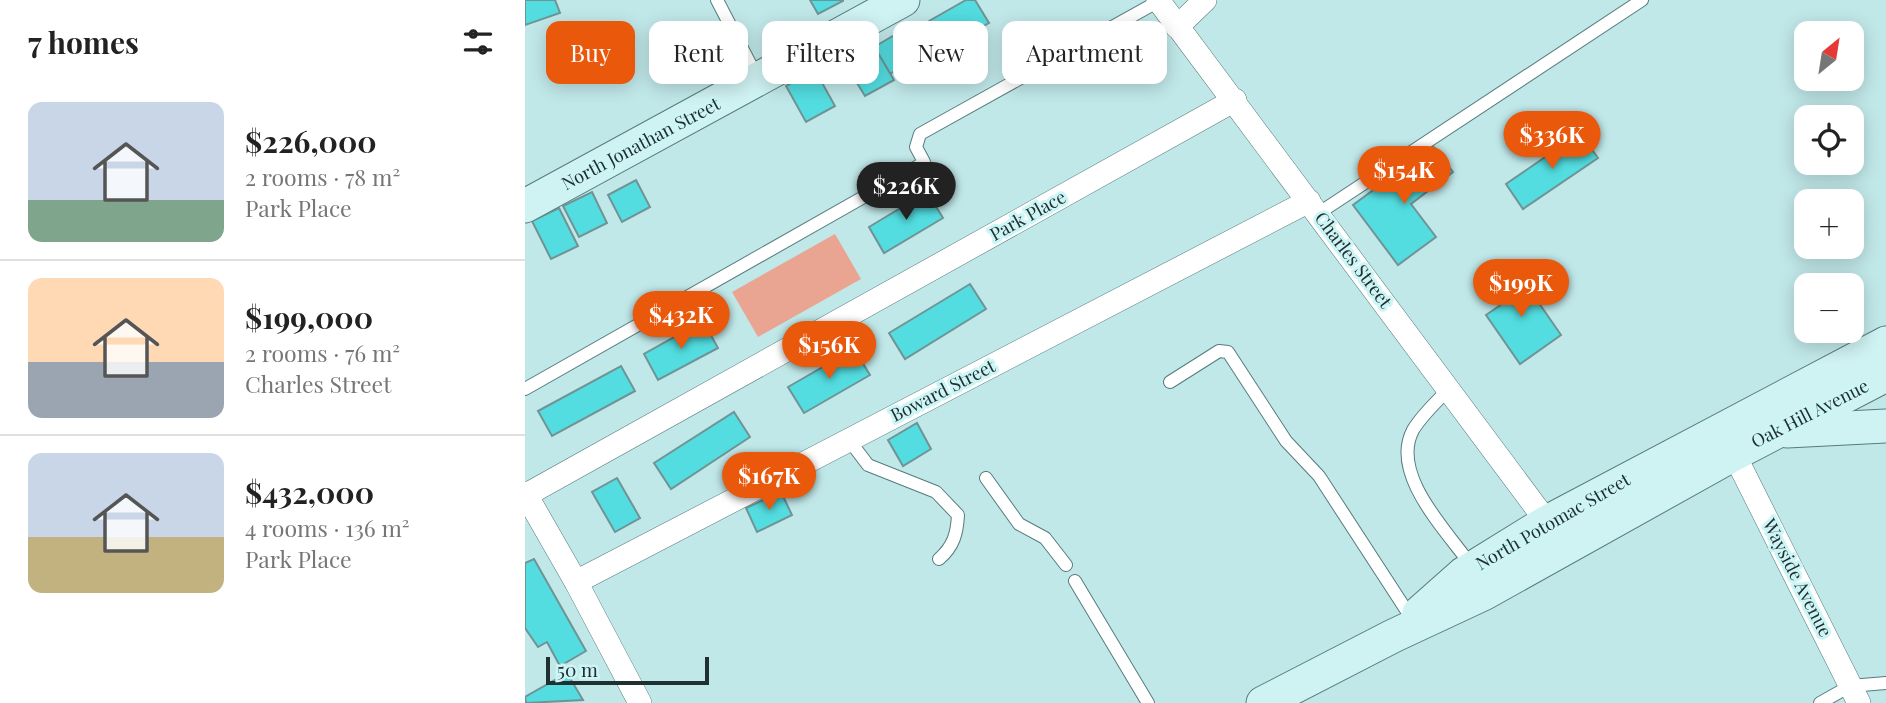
<!DOCTYPE html>
<meta charset="utf-8">
<style>
:root{--surface:#fff;--page:#f6f6f6;--text:#222;--muted:#767676;--line:#e0e0e0;--accent:#ea580c}
body{margin:0;font-family:"Playfair Display",serif;background:var(--page);color:var(--text);height:100vh;display:flex;flex-direction:column;font-size:26px;white-space:nowrap}
*{box-sizing:border-box;margin:0}
p{font-size:23px;color:var(--muted)}
.icon{flex:none;width:38px;height:38px;fill:none;stroke:currentColor;stroke-width:2;stroke-linecap:round;stroke-linejoin:round}
.map{position:relative;flex:1;overflow:hidden}
.sheet{display:flex;flex-direction:column;background:var(--surface);width:525px}
.sheet>*{flex:none}
.top-card{position:absolute;left:21px;top:21px;width:665px;height:63px;display:flex;gap:14px}
.needle{width:46px;rotate:30deg}
.buttons{position:absolute;left:1269px;top:21px;display:grid;gap:14px}
.buttons a{display:grid;place-items:center;width:70px;height:70px;border-radius:14px;background:var(--surface);box-shadow:0 4px 18px #0003;font-size:35px}
.scale{position:absolute;left:21px;bottom:18px;width:163px;box-sizing:border-box;padding-left:7px;border:4px solid #202f2f;border-top:0;font-size:19px;line-height:24px;white-space:nowrap;color:#202f2f;-webkit-text-stroke:5px #cef5f6;paint-order:stroke}
.price{position:absolute;translate:-50% -60px;padding:0 16px;border-radius:24px;background:var(--accent);color:#fff;font-size:23px;line-height:46px;filter:drop-shadow(0 2px 4px #0008)}
.price::after{content:'';position:absolute;left:50%;top:42px;width:21px;height:16px;margin-left:-10px;background:inherit;clip-path:polygon(0 0,100% 0,50% 100%)}
.price.on{background:#222;color:#fff}
ul{padding:0;list-style:none}
li{display:flex;align-items:center;gap:21px;height:175px;padding:0 28px}
li+li{border-top:2px solid var(--line)}
li span{display:grid;place-items:center;flex:none;width:196px;height:140px;border-radius:14px;color:#555}
li>.icon{margin-inline-start:auto}
span .icon{width:84px;height:84px;fill:#fffc;stroke-width:1}
li b{font-size:30px}
h2{display:flex;justify-content:space-between;align-items:center;height:84px;padding:0 28px;font-size:30px}
.tag{padding:0 24px;border-radius:14px;background:var(--surface);box-shadow:0 4px 18px #0003;font-size:24px;line-height:63px}
.tag.on{background:var(--accent);color:#fff}
main{display:flex;flex:1;min-height:0}
.map>svg:first-child{display:block}
.green{fill:#eaa492}
.building{fill:#53dde0;stroke:#709495;stroke-width:2}
.lines{fill:none;stroke-linecap:round;stroke-linejoin:round}
.lane-casing{stroke:#577b7c;stroke-width:14}
.street-casing{stroke:#577b7c;stroke-width:24}
.secondary-casing{stroke:#577b7c;stroke-width:35}
.lane{stroke:#fff;stroke-width:12}
.street{stroke:#fff;stroke-width:23}
.secondary{stroke:#cff2f2;stroke-width:33}
.labels{text-anchor:middle;stroke-width:6;stroke-linejoin:round;paint-order:stroke}
.street-label{font-size:18px;fill:#202f2f;stroke:#cef5f6}
</style>
<main>
<section class="sheet">
<h2>7 homes<svg class="icon" aria-label="filters" viewBox="0 0 24 24"><path d="M4 7h16M4 17h16"/><circle cx="9" cy="7" r="2"/><circle cx="15" cy="17" r="2"/></svg></h2>
<ul>
<li><span style="background:linear-gradient(#c9d6e8 70%,#7fa58c 0)"><svg class="icon" aria-label="home" viewBox="0 0 24 24"><path d="M3 11l9-7 9 7M6 9v11h12V9"/></svg></span><div><b>$226,000</b><p>2 rooms · 78 m²</p><p>Park Place</p></div></li>
<li><span style="background:linear-gradient(#ffd9b3 60%,#9aa5b1 0)"><svg class="icon" aria-label="home" viewBox="0 0 24 24"><path d="M3 11l9-7 9 7M6 9v11h12V9"/></svg></span><div><b>$199,000</b><p>2 rooms · 76 m²</p><p>Charles Street</p></div></li>
<li><span style="background:linear-gradient(#c9d6e8 60%,#c2b280 0)"><svg class="icon" aria-label="home" viewBox="0 0 24 24"><path d="M3 11l9-7 9 7M6 9v11h12V9"/></svg></span><div><b>$432,000</b><p>4 rooms · 136 m²</p><p>Park Place</p></div></li>
</ul>
</section>
<div class="map">
<svg width="1361" height="703" viewBox="0 0 1361 703">
<rect width="100%" height="100%" fill="#c1e8e9"/>
<polygon class="green" points="310,234 336,279 233,337 207,292"/>
<g class="building">
<polygon points="0,0 30,0 35,13 0,25"/>
<polygon points="285,0 318,0 318,1 293,14"/>
<polygon points="441,0 450,0 464,23 420,48 404,21"/>
<polygon points="198,21 213,54 187,67 171,34"/>
<polygon points="378,30 395,56 365,74 349,47"/>
<polygon points="353,53 369,80 340,96 324,70"/>
<polygon points="290,70 310,106 281,122 261,86"/>
<polygon points="1055,133 1073,158 998,209 981,184"/>
<polygon points="908,146 928,172 886,204 911,237 873,265 828,205"/>
<polygon points="111,180 125,207 97,222 83,195"/>
<polygon points="67,192 82,223 54,237 38,206"/>
<polygon points="402,192 418,218 359,253 344,227"/>
<polygon points="34,208 53,246 26,259 7,221"/>
<polygon points="991,270 1036,335 995,364 961,315 977,304 966,287"/>
<polygon points="445,284 461,309 380,359 364,333"/>
<polygon points="178,321 193,348 133,380 119,354"/>
<polygon points="329,349 345,375 279,413 263,387"/>
<polygon points="96,366 110,391 27,436 13,411"/>
<polygon points="209,412 225,437 146,489 129,463"/>
<polygon points="392,423 406,449 378,466 363,440"/>
<polygon points="92,478 115,518 90,532 67,492"/>
<polygon points="256,492 267,515 232,532 221,508"/>
<polygon points="9,559 61,651 35,666 22,642 13,647 0,628 0,563"/>
<polygon points="42,673 58,700 1,703 0,697"/>
</g>
<g class="lines">
<defs>
<g id="lane">
<polyline points="192,0 232,77"/>
<polyline points="794,213 1117,0"/>
<polyline points="645,382 694,351 703,352 761,441 794,476 887,619"/>
<polyline points="0,389 395,165 399,162 391,147 395,134 634,1"/>
<path d="M924 389C911 402 897 415 888 430 864 475 924 533 948 568"/>
<path d="M324 440 343 465 411 492 433 515C432 533 429 546 414 559"/>
<polyline points="461,478 494,524 520,538 541,565"/>
<polyline points="550,581 623,703"/>
<polyline points="1295,703 1325,686 1361,683"/>
</g>
<g id="street">
<polyline points="633,0 1022,522"/>
<polyline points="652,27 680,0"/>
<polyline points="1209,454 1334,703"/>
<polyline points="0,493 51,582 115,703"/>
<polyline points="1,495 710,100"/>
<polyline points="51,582 784,201"/>
</g>
<g id="secondary">
<polyline points="0,206 378,0"/>
<polyline points="1262,431 1361,426"/>
<polyline points="894,613 938,574 1022,522 1361,343"/>
<polyline points="738,703 868,636 958,594 1209,454 1361,375"/>
</g>
</defs>
<use href="#lane" class="lane-casing"/>
<use href="#street" class="street-casing"/>
<use href="#secondary" class="secondary-casing"/>
<use href="#lane" class="lane"/>
<use href="#street" class="street"/>
<use href="#secondary" class="secondary"/>
</g>
<g class="labels">
<g class="street-label">
<text transform="translate(116 144) rotate(-28)" y="6">North Jonathan Street</text>
<text transform="translate(503 216) rotate(-29)" y="6">Park Place</text>
<text transform="translate(828 260) rotate(53)" y="6">Charles Street</text>
<text transform="translate(418 391) rotate(-27)" y="6">Boward Street</text>
<text transform="translate(1285 414) rotate(-27)" y="6">Oak Hill Avenue</text>
<text transform="translate(1028 522) rotate(-30)" y="6">North Potomac Street</text>
<text transform="translate(1272 578) rotate(63)" y="6">Wayside Avenue</text>
</g>
</g>
</svg>
<div class="buttons">
<a><svg class="needle" viewBox="-14 -14 28 28"><path d="M0-13l5 13h-10z" fill="#e53935"/><path d="M0 13l5-13h-10z" fill="#767676"/></svg></a>
<a><svg class="icon" aria-label="locate" viewBox="0 0 24 24"><circle cx="12" cy="12" r="6"/><path d="M12 2v4M12 18v4M2 12h4M18 12h4"/></svg></a>
<a>+</a>
<a>−</a>
</div>
<div class="scale">50 m</div>
<b class="price" style="left:1027px;top:171px">$336K</b>
<b class="price" style="left:879px;top:206px">$154K</b>
<b class="price on" style="left:381px;top:222px">$226K</b>
<b class="price" style="left:996px;top:319px">$199K</b>
<b class="price" style="left:156px;top:351px">$432K</b>
<b class="price" style="left:304px;top:381px">$156K</b>
<b class="price" style="left:244px;top:512px">$167K</b>
<div class="top-card">
<a class="tag on">Buy</a>
<a class="tag">Rent</a>
<a class="tag">Filters</a>
<a class="tag">New</a>
<a class="tag">Apartment</a>
</div>
</div>
</main>
